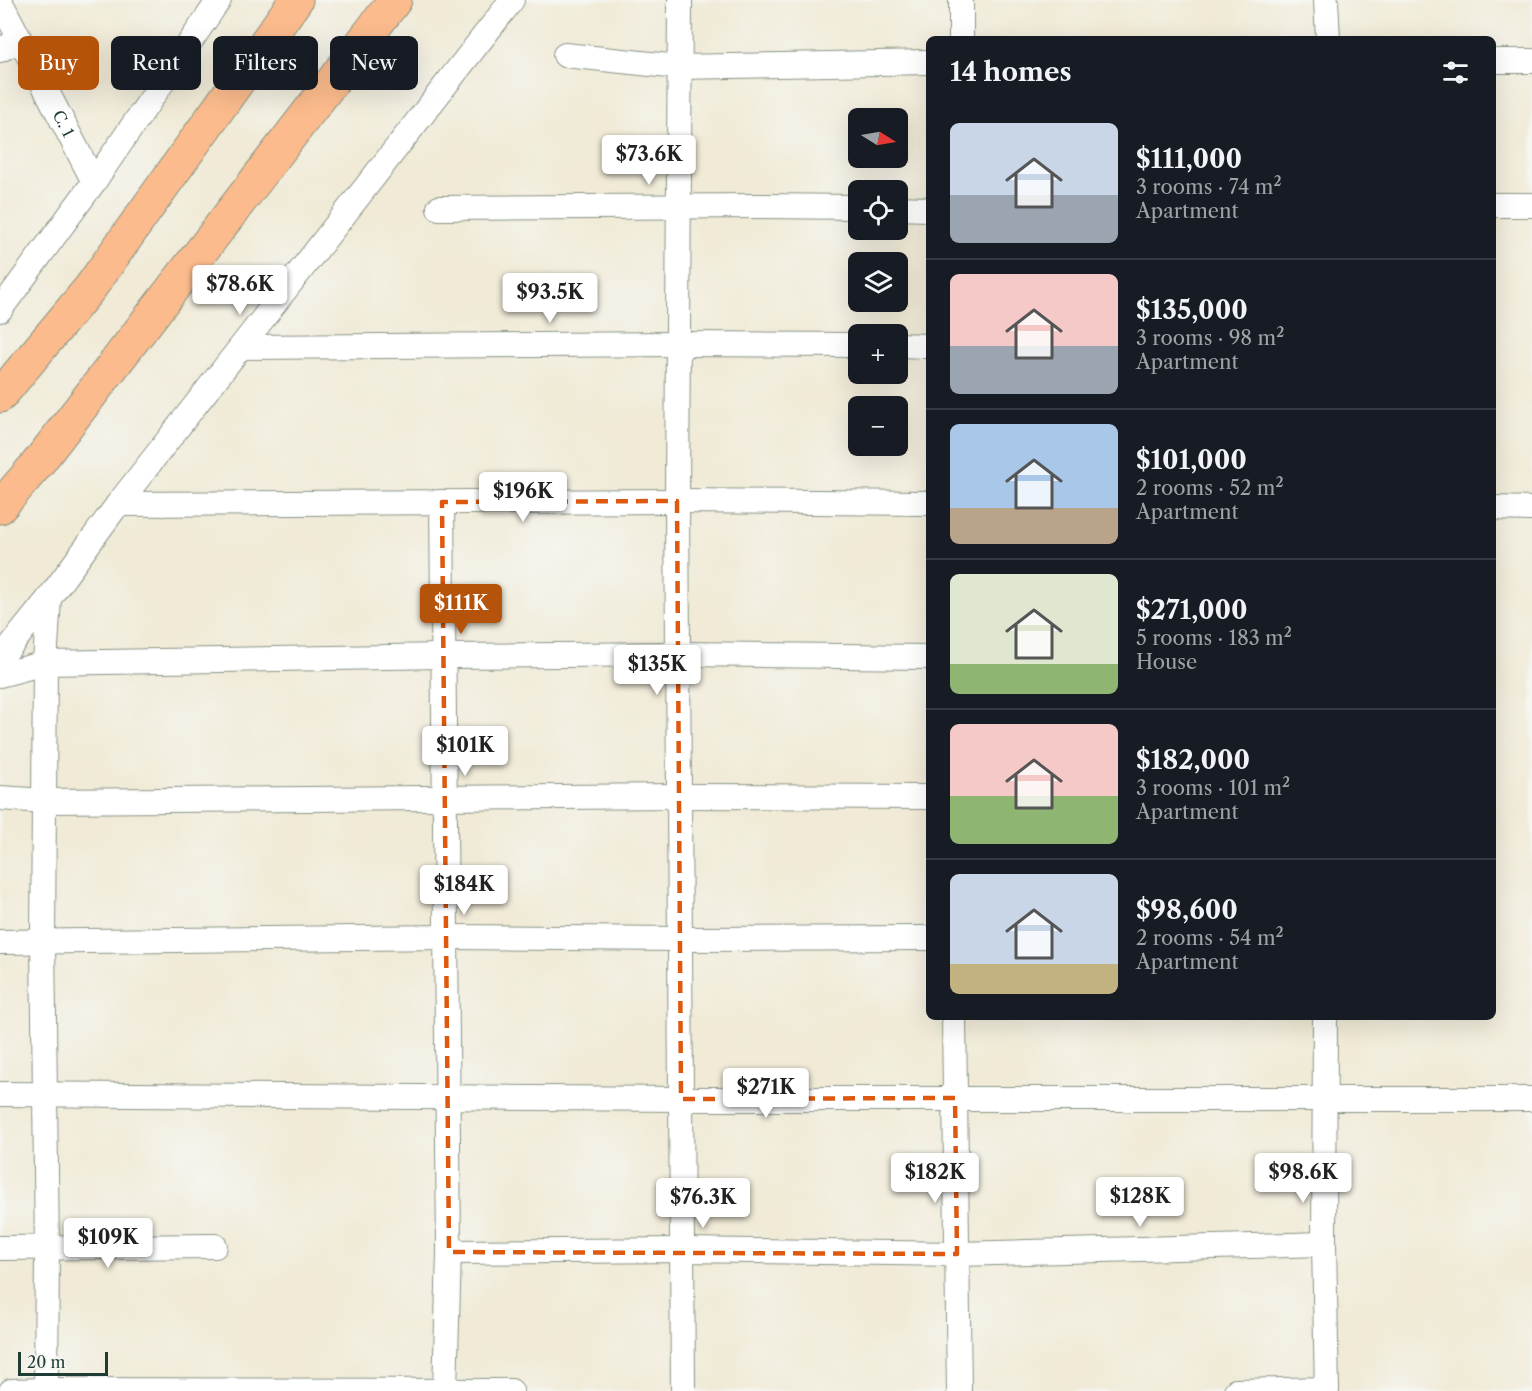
<!DOCTYPE html>
<meta charset="utf-8">
<style>
:root{--surface:#171b24;--page:#20242c;--text:#f1f3f6;--muted:#9ea1a6;--line:#363941;--accent:#b45309}
body{margin:0;font-family:"Libre Caslon Text",serif;background:var(--page);color:var(--text);height:100vh;display:flex;flex-direction:column;font-size:22px;white-space:nowrap}
*{box-sizing:border-box;margin:0}
p{font-size:20px;color:var(--muted)}
.icon{flex:none;width:33px;height:33px;fill:none;stroke:currentColor;stroke-width:2;stroke-linecap:round;stroke-linejoin:round}
.map{position:relative;flex:1;overflow:hidden}
.drawer{position:absolute;left:926px;top:36px;width:570px;height:984px;display:flex;flex-direction:column;background:var(--surface);border-radius:9px;box-shadow:0 6px 24px #0002}
.drawer>*{flex:none}
.hud{position:absolute;left:18px;top:36px;width:570px;height:54px;display:flex;gap:12px}
.needle{width:39px;rotate:101deg}
.buttons{position:absolute;left:848px;top:108px;display:grid;gap:12px}
.buttons a{display:grid;place-items:center;width:60px;height:60px;border-radius:9px;background:var(--surface);box-shadow:0 6px 24px #0002;font-size:30px}
.scale{position:absolute;left:18px;bottom:15px;width:90px;box-sizing:border-box;padding-left:6px;border:3px solid #1f3d34;border-top:0;font-size:16px;line-height:21px;white-space:nowrap;color:#1f3d34;-webkit-text-stroke:4px #f6f6f2;paint-order:stroke}
.price{position:absolute;translate:-50% -51px;padding:0 14px;border-radius:6px;background:#fff;color:#222;font-size:20px;line-height:39px;filter:drop-shadow(0 2px 3px #0008)}
.price::after{content:'';position:absolute;left:50%;top:36px;width:18px;height:14px;margin-left:-9px;background:inherit;clip-path:polygon(0 0,100% 0,50% 100%)}
.price.selected{background:var(--accent);color:#fff}
ul{padding:0;list-style:none}
li{display:flex;align-items:center;gap:18px;height:150px;padding:0 24px}
li+li{border-top:2px solid var(--line)}
li span{display:grid;place-items:center;flex:none;width:168px;height:120px;border-radius:9px;color:#555}
li>.icon{margin-inline-start:auto}
span .icon{width:72px;height:72px;fill:#fffc;stroke-width:1}
li b{font-size:26px}
h2{display:flex;justify-content:space-between;align-items:center;height:72px;padding:0 24px;font-size:26px}
.tag{padding:0 21px;border-radius:9px;background:var(--surface);box-shadow:0 6px 24px #0002;font-size:21px;line-height:54px}
.tag.selected{background:var(--accent);color:#fff}
.map>svg:first-child{display:block}
.lines{fill:none;stroke-linecap:round;stroke-linejoin:round}
.minor-casing{stroke:#889485;stroke-width:26}
.primary-casing{stroke:#889485;stroke-width:35}
.minor{stroke:#fff;stroke-width:24}
.primary{stroke:#fbbb8c;stroke-width:33}
.marked{fill:none;stroke:#de580e;stroke-width:4.5;stroke-dasharray:12 8;stroke-linejoin:round}
.labels{text-anchor:middle;stroke-width:4.5;stroke-linejoin:round;paint-order:stroke}
.street-label{font-size:16px;fill:#1f3d34;stroke:#f6f6f2}
</style>
<div class="map">
<svg width="1532" height="1391" viewBox="0 0 1532 1391">
<rect width="100%" height="100%" fill="#f6f6f2"/>
<filter id="ink" filterUnits="userSpaceOnUse"><feTurbulence type="fractalNoise" baseFrequency=".0167" numOctaves="2"/><feDisplacementMap in="SourceGraphic" scale="12" xChannelSelector="R" yChannelSelector="G"/><feConvolveMatrix kernelMatrix="1 2 1 2 8 2 1 2 1" color-interpolation-filters="sRGB"/></filter>
<filter id="wash" filterUnits="userSpaceOnUse"><feTurbulence type="fractalNoise" baseFrequency=".008" numOctaves="4" result="noise"/><feDisplacementMap in="SourceGraphic" scale="24" xChannelSelector="R" yChannelSelector="G"/><feGaussianBlur stdDeviation="1.35" result="paint"/><feColorMatrix in="noise" values="0 0 0 0 0 0 0 0 0 0 0 0 0 0 0 0 0 1.4 0 .05"/><feComposite in="paint" operator="in"/></filter>
<g filter="url(#wash)">
<rect width="100%" height="100%" fill="#f0ead6"/>
</g>
<g filter="url(#ink)">
<g class="lines">
<defs>
<g id="minor">
<polyline points="680,0 677,501 683,1391"/>
<polyline points="961,0 961,39"/>
<polyline points="1326,0 1328,39"/>
<path id="s1" d="M0 1 94 182"/>
<polyline points="0,50 20,40"/>
<polyline points="565,55 679,67 928,62"/>
<polyline points="1492,61 1532,61"/>
<polyline points="1492,205 1532,205"/>
<polyline points="439,208 762,206 858,207"/>
<polyline points="897,208 928,209"/>
<polyline points="0,310 94,182 219,0"/>
<polyline points="897,345 928,346"/>
<polyline points="243,347 678,344 858,345"/>
<polyline points="442,502 449,1252 445,1391"/>
<polyline points="118,504 677,501 928,503"/>
<polyline points="1492,508 1532,509"/>
<polyline points="0,659 49,598 118,504 512,0"/>
<polyline points="0,675 45,663 444,656 678,654 928,657"/>
<polyline points="0,798 45,801 678,796 928,797"/>
<polyline points="0,942 446,937 680,939 928,938"/>
<polyline points="954,1017 959,1391"/>
<polyline points="1325,1017 1324,1244 1327,1391"/>
<polyline points="0,1094 681,1099 1532,1099"/>
<polyline points="0,1248 215,1246"/>
<polyline points="449,1252 682,1250 957,1254 1324,1244"/>
<polyline points="11,1391 46,1390 511,1391"/>
<polyline points="46,1391 47,1249 43,942 45,663 49,598"/>
<polyline points="1236,1391 1327,1389"/>
</g>
<g id="primary">
<polyline points="0,396 90,288 296,0"/>
<polyline points="0,507 38,463 395,0"/>
</g>
</defs>
<use href="#minor" class="minor-casing"/>
<use href="#primary" class="primary-casing"/>
<use href="#minor" class="minor"/>
<use href="#primary" class="primary"/>
</g>
</g>
<path class="marked" d="M677 501 681 1099 955 1098 957 1254 449 1252 442 502Z"/>
<g class="labels">
<g class="street-label">
<text dy="6" stroke="none"><textPath href="#s1" startOffset="138">C. 1</textPath></text>
</g>
</g>
</svg>
<div class="buttons">
<a><svg class="needle" viewBox="-14 -14 28 28"><path d="M0-13l5 13h-10z" fill="#e53935"/><path d="M0 13l5-13h-10z" fill="#9ea1a6"/></svg></a>
<a><svg class="icon" aria-label="locate" viewBox="0 0 24 24"><circle cx="12" cy="12" r="6"/><path d="M12 2v4M12 18v4M2 12h4M18 12h4"/></svg></a>
<a><svg class="icon" aria-label="layers" viewBox="0 0 24 24"><path d="M12 4l9 5-9 5-9-5zM3 14l9 5 9-5"/></svg></a>
<a>+</a>
<a>−</a>
</div>
<div class="scale">20 m</div>
<b class="price" style="left:649px;top:186px">$73.6K</b>
<b class="price" style="left:240px;top:316px">$78.6K</b>
<b class="price" style="left:550px;top:324px">$93.5K</b>
<b class="price" style="left:523px;top:523px">$196K</b>
<b class="price selected" style="left:461px;top:635px">$111K</b>
<b class="price" style="left:657px;top:696px">$135K</b>
<b class="price" style="left:465px;top:777px">$101K</b>
<b class="price" style="left:464px;top:916px">$184K</b>
<b class="price" style="left:766px;top:1119px">$271K</b>
<b class="price" style="left:935px;top:1204px">$182K</b>
<b class="price" style="left:1303px;top:1204px">$98.6K</b>
<b class="price" style="left:1140px;top:1228px">$128K</b>
<b class="price" style="left:703px;top:1229px">$76.3K</b>
<b class="price" style="left:108px;top:1269px">$109K</b>
<div class="hud">
<a class="tag selected">Buy</a>
<a class="tag">Rent</a>
<a class="tag">Filters</a>
<a class="tag">New</a>
</div>
<section class="drawer">
<h2>14 homes<svg class="icon" aria-label="filters" viewBox="0 0 24 24"><path d="M4 7h16M4 17h16"/><circle cx="9" cy="7" r="2"/><circle cx="15" cy="17" r="2"/></svg></h2>
<ul>
<li><span style="background:linear-gradient(#c9d6e8 60%,#9aa5b1 0)"><svg class="icon" aria-label="home" viewBox="0 0 24 24"><path d="M3 11l9-7 9 7M6 9v11h12V9"/></svg></span><div><b>$111,000</b><p>3 rooms · 74 m²</p><p>Apartment</p></div></li>
<li><span style="background:linear-gradient(#f6c9c9 60%,#9aa5b1 0)"><svg class="icon" aria-label="home" viewBox="0 0 24 24"><path d="M3 11l9-7 9 7M6 9v11h12V9"/></svg></span><div><b>$135,000</b><p>3 rooms · 98 m²</p><p>Apartment</p></div></li>
<li><span style="background:linear-gradient(#a9c7e8 70%,#b9a48a 0)"><svg class="icon" aria-label="home" viewBox="0 0 24 24"><path d="M3 11l9-7 9 7M6 9v11h12V9"/></svg></span><div><b>$101,000</b><p>2 rooms · 52 m²</p><p>Apartment</p></div></li>
<li><span style="background:linear-gradient(#dfe7d0 75%,#8fb573 0)"><svg class="icon" aria-label="home" viewBox="0 0 24 24"><path d="M3 11l9-7 9 7M6 9v11h12V9"/></svg></span><div><b>$271,000</b><p>5 rooms · 183 m²</p><p>House</p></div></li>
<li><span style="background:linear-gradient(#f6c9c9 60%,#8fb573 0)"><svg class="icon" aria-label="home" viewBox="0 0 24 24"><path d="M3 11l9-7 9 7M6 9v11h12V9"/></svg></span><div><b>$182,000</b><p>3 rooms · 101 m²</p><p>Apartment</p></div></li>
<li><span style="background:linear-gradient(#c9d6e8 75%,#c2b280 0)"><svg class="icon" aria-label="home" viewBox="0 0 24 24"><path d="M3 11l9-7 9 7M6 9v11h12V9"/></svg></span><div><b>$98,600</b><p>2 rooms · 54 m²</p><p>Apartment</p></div></li>
</ul>
</section>
</div>
